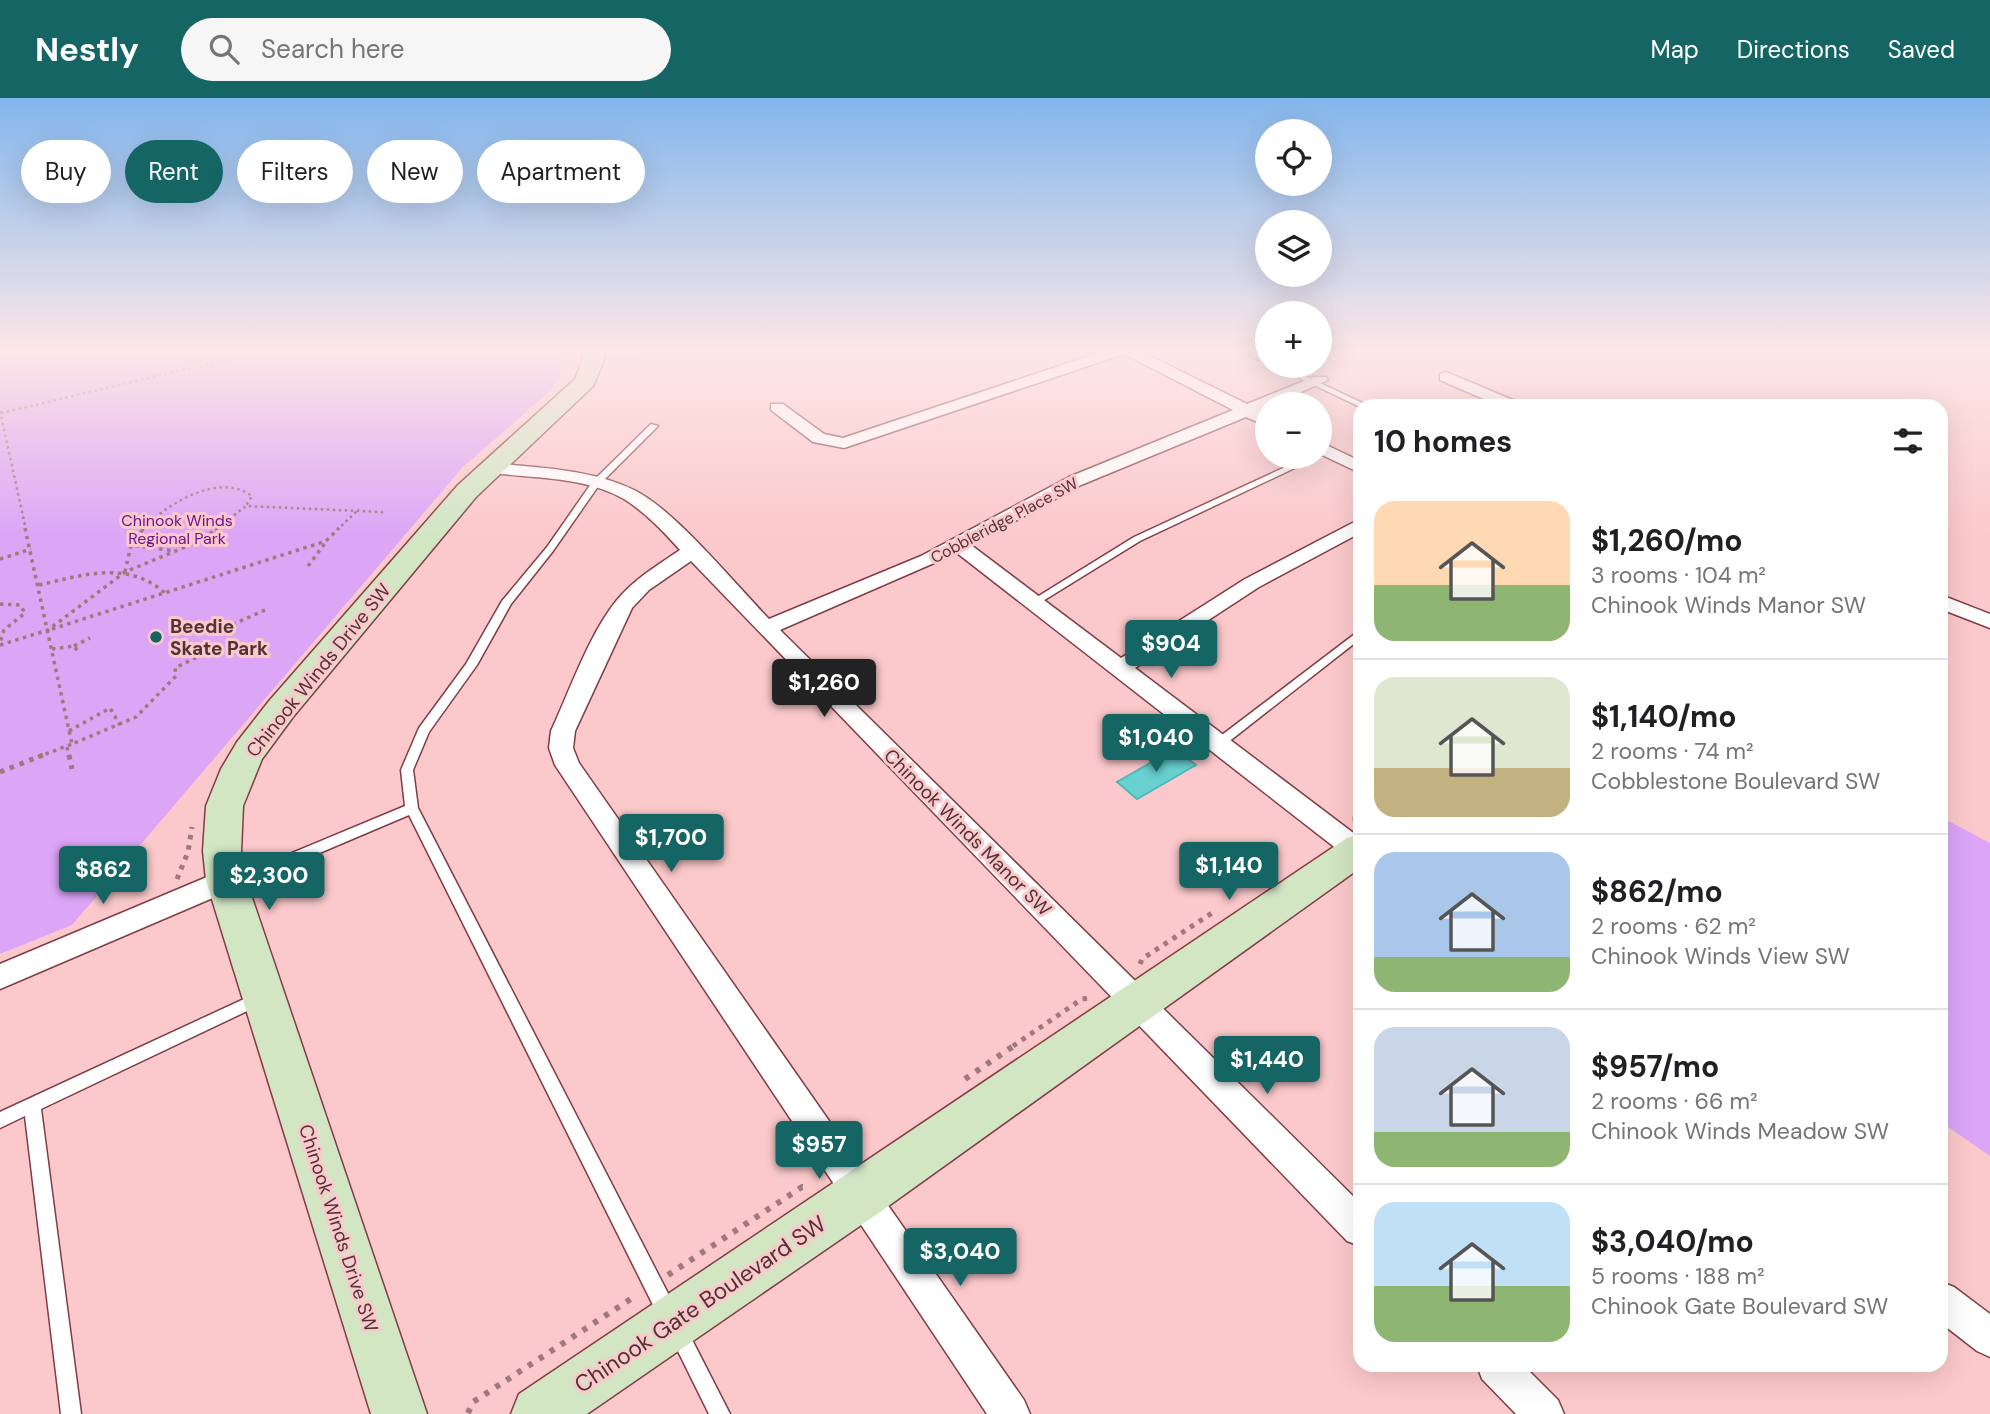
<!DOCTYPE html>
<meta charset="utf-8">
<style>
:root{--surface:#fff;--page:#f6f6f6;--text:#202124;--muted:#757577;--line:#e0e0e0;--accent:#156564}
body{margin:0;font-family:"DM Sans",sans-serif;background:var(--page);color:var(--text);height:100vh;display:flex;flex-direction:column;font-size:26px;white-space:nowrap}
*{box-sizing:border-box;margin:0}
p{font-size:23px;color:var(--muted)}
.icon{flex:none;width:38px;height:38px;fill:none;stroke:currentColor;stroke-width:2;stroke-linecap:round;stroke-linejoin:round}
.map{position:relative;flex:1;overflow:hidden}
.sheet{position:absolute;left:1353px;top:301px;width:595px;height:973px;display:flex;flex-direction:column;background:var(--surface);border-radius:21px;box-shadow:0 7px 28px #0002}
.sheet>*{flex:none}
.top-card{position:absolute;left:21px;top:42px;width:665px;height:63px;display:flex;gap:14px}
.buttons{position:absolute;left:1255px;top:21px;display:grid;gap:14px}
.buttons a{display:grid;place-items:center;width:77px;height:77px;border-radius:50%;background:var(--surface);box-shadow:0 7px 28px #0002;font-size:35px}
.price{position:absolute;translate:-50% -60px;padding:0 16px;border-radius:7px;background:var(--accent);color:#fff;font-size:23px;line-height:46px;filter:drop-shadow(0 2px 4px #0008)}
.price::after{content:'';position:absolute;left:50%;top:42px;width:21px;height:16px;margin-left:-10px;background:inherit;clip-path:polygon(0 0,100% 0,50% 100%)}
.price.active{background:#222;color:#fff}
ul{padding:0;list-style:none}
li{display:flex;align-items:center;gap:21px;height:175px;padding:0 21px}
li+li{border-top:2px solid var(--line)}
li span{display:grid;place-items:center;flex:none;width:196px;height:140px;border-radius:21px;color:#555}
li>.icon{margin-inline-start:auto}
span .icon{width:84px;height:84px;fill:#fffc;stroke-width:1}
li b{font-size:30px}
h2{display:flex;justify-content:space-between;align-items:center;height:84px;padding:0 21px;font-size:30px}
.pill{padding:0 24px;border-radius:32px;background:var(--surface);box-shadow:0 7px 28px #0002;font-size:24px;line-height:63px}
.pill.active{background:var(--accent);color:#fff}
header{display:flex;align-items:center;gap:42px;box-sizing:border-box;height:98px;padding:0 35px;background:var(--accent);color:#fff}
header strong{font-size:33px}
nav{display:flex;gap:38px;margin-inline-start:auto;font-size:24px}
.search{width:490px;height:63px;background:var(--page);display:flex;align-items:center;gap:18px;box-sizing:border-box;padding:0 24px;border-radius:38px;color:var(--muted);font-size:26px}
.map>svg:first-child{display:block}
.green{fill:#dca5f6}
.building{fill:#69d1d0;stroke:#50b9b8;stroke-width:2}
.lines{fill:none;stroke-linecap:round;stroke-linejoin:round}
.lane-casing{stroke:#823c44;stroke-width:3}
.street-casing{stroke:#823c44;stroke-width:3}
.secondary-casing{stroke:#823c44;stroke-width:3}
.path-far3{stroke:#a1787b;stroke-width:2.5;stroke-dasharray:2.5 3.5;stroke-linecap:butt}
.path-far2{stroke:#a1787b;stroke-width:3.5;stroke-dasharray:3.5 4.5;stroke-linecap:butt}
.path-far1{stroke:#a1787b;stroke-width:5;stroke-dasharray:4.5 6;stroke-linecap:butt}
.path{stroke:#a1787b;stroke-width:6;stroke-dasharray:5 8;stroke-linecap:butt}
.lane{fill:#fff;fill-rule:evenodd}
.street{fill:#fff;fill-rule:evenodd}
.secondary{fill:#d2e6c4;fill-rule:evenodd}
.poi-dot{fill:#156564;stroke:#fbc9cb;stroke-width:2.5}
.labels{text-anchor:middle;stroke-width:6;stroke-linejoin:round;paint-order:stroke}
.far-park-label{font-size:16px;fill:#711491;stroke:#fbc9cb}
.far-street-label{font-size:16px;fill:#533235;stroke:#fbc9cb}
.poi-label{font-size:19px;font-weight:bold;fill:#533235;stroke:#fbc9cb;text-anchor:start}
.street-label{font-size:19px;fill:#533235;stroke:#fbc9cb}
.near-street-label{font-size:23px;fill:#533235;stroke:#fbc9cb}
</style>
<header>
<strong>Nestly</strong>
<div class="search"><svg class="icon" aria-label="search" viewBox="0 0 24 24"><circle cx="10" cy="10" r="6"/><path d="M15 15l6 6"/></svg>Search here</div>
<nav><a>Map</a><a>Directions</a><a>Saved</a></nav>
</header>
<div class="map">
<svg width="1990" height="1316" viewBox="0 0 1990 1316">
<rect width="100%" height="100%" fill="#fbc9cb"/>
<g class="green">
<polygon points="0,253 563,253 560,278 551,292 462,370 72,827 0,856"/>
<polygon points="622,253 673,253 618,268 606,257"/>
<polygon points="1941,719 1990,745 1990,1058 1941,1024"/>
</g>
<polygon class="building" points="1179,654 1196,667 1137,701 1117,684 1166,656 1170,659"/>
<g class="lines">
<defs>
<g id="lane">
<polygon points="1252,255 1258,255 1267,260 1267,265 1252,259"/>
<polygon points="1274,268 1284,268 1369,308 1360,309"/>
<polygon points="651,326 658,328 599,387 553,453 511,506 477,567 429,634 413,672 418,710 675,1209 677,1216 675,1223 668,1225 661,1223 409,717 237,790 232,791 227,790 225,786 227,782 405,708 401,672 419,630 466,566 502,503 547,449 593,383"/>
<polygon points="1307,359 1318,359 1140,443 1038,506 1034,507 1029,504 1134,439"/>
<polygon points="1360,532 1360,541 1222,649 1214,649 1212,646 1214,643"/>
<polygon points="259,894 264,895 267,900 264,905 41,1011 81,1316 61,1316 25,1018 0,1030 0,1014"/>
<polygon points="678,1226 685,1228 730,1316 709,1316 669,1235 671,1228"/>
</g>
<g id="street">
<path d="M1104 253H1140L1247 306 1314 279H1326L1328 282 1275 306H1267V310L1260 313 1267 316V328L1246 319 1081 387 971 447 1121 560 1245 481 1360 421V435L1259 489 1135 570 1360 740V765L1351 762 957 455 780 532 1360 1105V1148L1347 1143 691 463 649 492 632 510 575 633 573 650 579 665 1024 1302 1030 1316H987L555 667 549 650 551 633C570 592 589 536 617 502 634 481 658 467 680 452 663 433 646 415 624 401 587 379 534 380 492 375L483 370 492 365C538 370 591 371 634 392 675 412 735 486 769 521L921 458 1069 379 1233 312 1124 256 844 350 813 344 771 312V306H783L824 336 843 340Z"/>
<polygon points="1446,274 1520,305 1522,308 1500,308 1440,282 1440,276"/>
<polygon points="1320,344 1360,363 1360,375 1320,356"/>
<polygon points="1941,497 1990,516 1990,530 1941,511"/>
<polygon points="226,771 236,774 240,782 236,790 0,891 0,866"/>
<polygon points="1941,1184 1954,1189 1990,1216 1990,1259 1977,1253 1941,1225"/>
<polygon points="1477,1267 1523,1267 1558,1302 1564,1316 1516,1316 1482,1281"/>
</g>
<g id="secondary">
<polygon points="582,253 604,253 605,260 593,288 476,399 293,619 262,661 243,708 241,753 246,782 427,1316 371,1316 206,782 203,753 206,708 221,671 237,644 269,603 458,387 575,281 583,260"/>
<polygon points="1360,736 1360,770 880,1114 587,1316 511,1316 519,1296 1347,740"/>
</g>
</defs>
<use href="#lane" class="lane-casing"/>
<use href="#street" class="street-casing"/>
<use href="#secondary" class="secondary-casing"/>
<g class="path-far3">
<polyline points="613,256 641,253"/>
<polyline points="0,313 26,432"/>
<polyline points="1,315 246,257 244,253"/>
<path d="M142 432C165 407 219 373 252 398L246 408"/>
<polyline points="215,432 246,408 383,414"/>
<polyline points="337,432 359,411"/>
</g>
<g class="path-far2">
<polyline points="25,430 72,646 136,619 176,578 175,570 201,557"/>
<polyline points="131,447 144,430"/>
<polyline points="0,461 31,451"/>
<polyline points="308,468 326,444"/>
<polyline points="125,474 131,447 175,453"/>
<path d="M39 487C83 477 128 462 165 495"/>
<polyline points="0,506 20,507 25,515 4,532 0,544"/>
<polyline points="52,531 326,443 339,430"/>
<polyline points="218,533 265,512"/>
<polyline points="0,547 48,532 125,474 202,442 217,430"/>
<polyline points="74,548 90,540"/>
<polyline points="52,551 74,548 79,555"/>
<polyline points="69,633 110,610 120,627"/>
<polyline points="67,649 69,659"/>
<polyline points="38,659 72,646"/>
</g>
<g class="path-far1">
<polyline points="69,657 72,671"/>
<polyline points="0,674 43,657"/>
<polyline points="1355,723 1355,713 1360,708"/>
<polyline points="177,781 188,754 192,729"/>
<polyline points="1140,866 1142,861 1212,815"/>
<polyline points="1013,948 1082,901 1089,900"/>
</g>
<g class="path">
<polyline points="965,981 1015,947"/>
<polyline points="668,1177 802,1089 808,1090"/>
<polyline points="468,1315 473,1304 637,1197"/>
</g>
<use href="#lane" class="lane"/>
<use href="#street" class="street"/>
<use href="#secondary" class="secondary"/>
</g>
<linearGradient id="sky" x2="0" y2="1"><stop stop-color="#83b6ec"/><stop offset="0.58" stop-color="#fde7e8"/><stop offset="1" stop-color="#fde7e8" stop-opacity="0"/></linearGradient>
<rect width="1990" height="437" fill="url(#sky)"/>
<circle class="poi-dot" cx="156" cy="539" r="7"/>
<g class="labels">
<g class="far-park-label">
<text x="177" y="428">Chinook Winds<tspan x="177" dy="18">Regional Park</tspan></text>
</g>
<g class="far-street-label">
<text transform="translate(1004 422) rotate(-28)" y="6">Cobbleridge Place SW</text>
</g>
<g class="poi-label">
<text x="170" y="535">Beedie<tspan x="170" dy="22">Skate Park</tspan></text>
</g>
<g class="street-label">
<text transform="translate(318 572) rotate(-51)" y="7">Chinook Winds Drive SW</text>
<text transform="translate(968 734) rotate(45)" y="7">Chinook Winds Manor SW</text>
<text transform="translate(339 1130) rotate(72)" y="7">Chinook Winds Drive SW</text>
</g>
<g class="near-street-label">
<text transform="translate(700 1206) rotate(-34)" y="8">Chinook Gate Boulevard SW</text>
</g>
</g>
</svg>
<div class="buttons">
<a><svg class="icon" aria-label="locate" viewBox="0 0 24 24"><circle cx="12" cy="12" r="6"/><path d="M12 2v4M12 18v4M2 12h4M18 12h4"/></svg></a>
<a><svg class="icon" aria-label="layers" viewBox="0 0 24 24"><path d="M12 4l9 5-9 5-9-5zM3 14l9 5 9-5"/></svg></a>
<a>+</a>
<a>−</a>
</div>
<b class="price" style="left:1171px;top:582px">$904</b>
<b class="price active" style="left:824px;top:621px">$1,260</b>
<b class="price" style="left:1156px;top:676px">$1,040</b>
<b class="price" style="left:671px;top:776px">$1,700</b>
<b class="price" style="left:1229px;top:804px">$1,140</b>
<b class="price" style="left:103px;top:808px">$862</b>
<b class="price" style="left:269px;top:814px">$2,300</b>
<b class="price" style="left:1267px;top:998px">$1,440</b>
<b class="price" style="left:819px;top:1083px">$957</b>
<b class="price" style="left:960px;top:1190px">$3,040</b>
<div class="top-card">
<a class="pill">Buy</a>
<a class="pill active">Rent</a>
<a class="pill">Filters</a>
<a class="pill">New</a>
<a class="pill">Apartment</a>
</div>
<section class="sheet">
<h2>10 homes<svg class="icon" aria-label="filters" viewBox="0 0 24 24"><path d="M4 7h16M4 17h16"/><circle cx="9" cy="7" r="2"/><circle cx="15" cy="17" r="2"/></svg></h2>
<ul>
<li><span style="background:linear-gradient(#ffd9b3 60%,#8fb573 0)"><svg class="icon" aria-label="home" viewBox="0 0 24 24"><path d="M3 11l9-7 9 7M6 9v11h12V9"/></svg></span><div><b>$1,260/mo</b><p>3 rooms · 104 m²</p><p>Chinook Winds Manor SW</p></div></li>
<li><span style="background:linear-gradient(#dfe7d0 65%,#c2b280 0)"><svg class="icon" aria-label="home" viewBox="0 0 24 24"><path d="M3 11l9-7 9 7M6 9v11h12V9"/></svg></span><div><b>$1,140/mo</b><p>2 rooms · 74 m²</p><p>Cobblestone Boulevard SW</p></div></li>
<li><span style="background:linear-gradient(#a9c7e8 75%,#8fb573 0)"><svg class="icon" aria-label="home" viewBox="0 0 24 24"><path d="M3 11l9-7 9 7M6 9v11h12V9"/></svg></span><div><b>$862/mo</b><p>2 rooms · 62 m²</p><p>Chinook Winds View SW</p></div></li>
<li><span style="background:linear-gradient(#c9d6e8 75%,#8fb573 0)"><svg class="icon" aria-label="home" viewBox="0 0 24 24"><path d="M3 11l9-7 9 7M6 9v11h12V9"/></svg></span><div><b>$957/mo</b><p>2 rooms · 66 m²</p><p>Chinook Winds Meadow SW</p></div></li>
<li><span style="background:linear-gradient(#bfe0f5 60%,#8fb573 0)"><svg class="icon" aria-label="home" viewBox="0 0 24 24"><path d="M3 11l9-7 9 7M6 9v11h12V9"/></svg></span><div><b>$3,040/mo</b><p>5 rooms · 188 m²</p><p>Chinook Gate Boulevard SW</p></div></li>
</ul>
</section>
</div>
